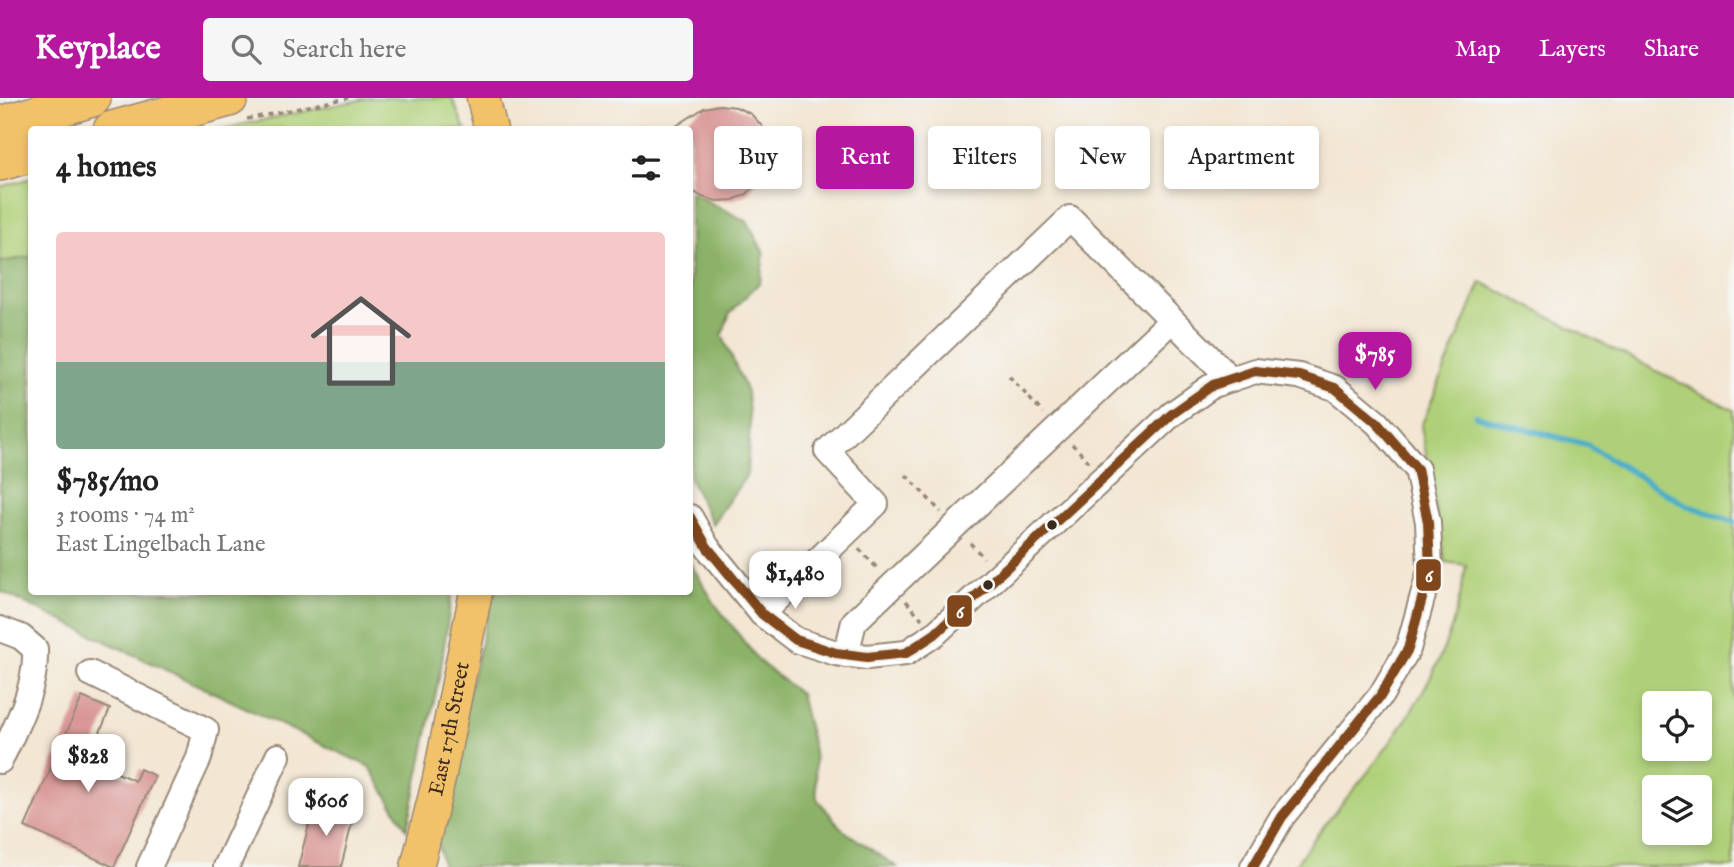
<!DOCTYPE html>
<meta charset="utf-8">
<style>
:root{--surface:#fff;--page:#f6f6f6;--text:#222;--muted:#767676;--accent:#b5179e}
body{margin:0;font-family:"IM FELL English",serif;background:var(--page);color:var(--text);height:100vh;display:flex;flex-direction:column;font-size:26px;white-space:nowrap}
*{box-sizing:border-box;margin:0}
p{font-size:23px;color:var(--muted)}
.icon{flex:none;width:38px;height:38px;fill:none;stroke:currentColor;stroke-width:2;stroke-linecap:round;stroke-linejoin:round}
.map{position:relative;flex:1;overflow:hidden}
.side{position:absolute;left:28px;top:28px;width:665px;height:469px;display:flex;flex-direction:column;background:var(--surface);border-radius:7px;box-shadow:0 4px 10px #0003}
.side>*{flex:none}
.banner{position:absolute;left:714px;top:28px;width:665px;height:63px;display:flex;gap:14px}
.buttons{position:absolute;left:1642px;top:593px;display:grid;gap:14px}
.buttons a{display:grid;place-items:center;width:70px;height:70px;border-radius:7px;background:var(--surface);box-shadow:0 4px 10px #0003;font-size:35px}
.price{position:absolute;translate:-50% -60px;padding:0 16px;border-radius:14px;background:#fff;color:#222;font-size:23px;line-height:46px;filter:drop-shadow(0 2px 4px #0008)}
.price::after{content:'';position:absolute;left:50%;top:42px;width:21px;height:16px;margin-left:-10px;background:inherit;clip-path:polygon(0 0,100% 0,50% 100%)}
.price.current{background:var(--accent);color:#fff}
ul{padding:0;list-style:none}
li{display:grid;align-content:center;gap:14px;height:371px;padding:0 28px}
li span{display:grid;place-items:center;height:217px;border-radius:7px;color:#555}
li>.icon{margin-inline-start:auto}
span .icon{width:126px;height:126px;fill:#fffc;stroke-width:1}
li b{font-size:30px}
h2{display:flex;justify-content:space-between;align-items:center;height:84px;padding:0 28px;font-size:30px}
.pill{padding:0 24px;border-radius:7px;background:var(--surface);box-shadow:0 4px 10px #0003;font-size:24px;line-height:63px}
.pill.current{background:var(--accent);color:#fff}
header{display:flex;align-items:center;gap:42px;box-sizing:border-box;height:98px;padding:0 35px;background:var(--accent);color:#fff}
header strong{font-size:33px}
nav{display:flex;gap:38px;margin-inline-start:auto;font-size:24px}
.search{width:490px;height:63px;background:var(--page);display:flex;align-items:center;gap:18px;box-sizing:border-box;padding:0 24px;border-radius:7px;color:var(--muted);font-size:26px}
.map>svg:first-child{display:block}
.green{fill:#afd078;stroke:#757d4b;stroke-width:2;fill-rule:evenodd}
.forest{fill:#8bb268;stroke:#636e43;stroke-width:2}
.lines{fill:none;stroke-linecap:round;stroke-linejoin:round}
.stream{stroke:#48aec7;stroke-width:6}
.building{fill:#d99695}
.minor-casing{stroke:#978878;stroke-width:28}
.major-casing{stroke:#978878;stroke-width:35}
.highway-casing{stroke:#978878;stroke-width:40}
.path{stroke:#978878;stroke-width:3.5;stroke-dasharray:5 5;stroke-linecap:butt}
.minor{stroke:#fff;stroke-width:24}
.major{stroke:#f2c26a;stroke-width:32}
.highway{stroke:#f2c26a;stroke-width:37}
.bus-1-casing{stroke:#f6f6f2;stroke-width:16}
.bus-1{stroke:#80471c;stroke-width:10}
.bus-dot{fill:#3b2a1e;stroke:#f6f6f2;stroke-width:2.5}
.labels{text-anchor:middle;stroke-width:7;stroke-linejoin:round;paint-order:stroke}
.street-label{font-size:21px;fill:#3b2a1e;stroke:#f6f6f2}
.line-badge{stroke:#f6f6f2;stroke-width:2.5}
.badge-label{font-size:19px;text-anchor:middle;font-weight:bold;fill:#fff}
</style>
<header>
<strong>Keyplace</strong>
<div class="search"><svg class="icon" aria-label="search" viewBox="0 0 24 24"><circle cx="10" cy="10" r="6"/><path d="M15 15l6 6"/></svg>Search here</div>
<nav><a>Map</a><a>Layers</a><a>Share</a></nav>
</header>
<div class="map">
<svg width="1734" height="769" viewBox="0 0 1734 769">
<rect width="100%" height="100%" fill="#f6f6f2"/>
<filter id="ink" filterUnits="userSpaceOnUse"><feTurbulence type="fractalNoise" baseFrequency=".0143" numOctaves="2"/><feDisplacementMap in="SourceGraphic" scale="14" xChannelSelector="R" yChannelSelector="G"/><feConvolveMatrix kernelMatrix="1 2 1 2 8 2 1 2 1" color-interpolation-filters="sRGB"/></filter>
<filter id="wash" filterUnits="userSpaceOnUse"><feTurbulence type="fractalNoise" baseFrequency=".00686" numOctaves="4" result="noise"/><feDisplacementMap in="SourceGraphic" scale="28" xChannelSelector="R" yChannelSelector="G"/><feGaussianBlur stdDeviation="1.57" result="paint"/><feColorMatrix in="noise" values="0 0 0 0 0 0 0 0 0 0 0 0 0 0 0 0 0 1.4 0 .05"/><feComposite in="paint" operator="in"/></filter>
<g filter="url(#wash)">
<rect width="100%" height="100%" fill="#f3e6d3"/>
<g class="green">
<polygon points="369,0 452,0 465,31 219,31"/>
<polygon points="31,80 31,159 0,164 0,89"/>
<path d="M1481 184 1734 312V769H1294C1322 725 1359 689 1389 646 1432 586 1454 540 1466 467L1445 464 1421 328ZM1654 606H1699V651H1654ZM1654 690H1699V735H1654Z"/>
</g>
<g class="forest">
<polygon points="690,94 748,124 764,156 760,184 730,215 722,237 747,294 750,328 747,377 712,426 690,381"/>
<polygon points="31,159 32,494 452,494 441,570 407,732 370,669 0,493 0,164"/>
<polygon points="690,465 715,506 760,564 800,596 814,653 817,701 843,732 897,769 443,769 435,735 493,494 690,494"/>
</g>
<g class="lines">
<polyline class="stream" points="1476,318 1587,347 1686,407 1734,424"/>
</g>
<g id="blocks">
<g class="building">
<polygon points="720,7 736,9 751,16 762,28 769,42 770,57 767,73 747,96 733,102 717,103 702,99 690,91 690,32 670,32 704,10"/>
<polygon points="82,599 110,611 88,662 135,683 140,671 155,678 114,769 25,729"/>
<polygon points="314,707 354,717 341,769 298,769"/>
</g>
</g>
</g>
<g filter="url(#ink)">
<use href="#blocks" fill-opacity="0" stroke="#978878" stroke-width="2"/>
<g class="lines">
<defs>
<g id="minor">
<polyline points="690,419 707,449 762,516 796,542 836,555 867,559 906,555 935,536 1172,316 1213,287 1255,273 1299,278 1335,290 1377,325 1417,371 1428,424 1430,472 1408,551 1381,597 1282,719 1253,769"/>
<polyline points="762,516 876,406 827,353 1070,120 1231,281"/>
<path d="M0 531 21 539 35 551C37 590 16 628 0 663"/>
<polyline points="846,557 854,524 1172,222"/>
<polyline points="90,575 206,632 199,660 149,769"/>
<polyline points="226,769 278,658"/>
</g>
<g id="major">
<polyline points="483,0 491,32"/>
<path id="s1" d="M417 769 439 681 476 494"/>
</g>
<g id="highway">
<polyline points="0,27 92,0"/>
<polyline points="112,32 229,0"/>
<polyline points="0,64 32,55"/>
</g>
</defs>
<use href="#minor" class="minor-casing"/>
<use href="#major" class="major-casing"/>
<use href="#highway" class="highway-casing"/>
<g class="path">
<polyline points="247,21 348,0"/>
<polyline points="1009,278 1043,315"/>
<polyline points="1072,346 1089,364"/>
<polyline points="906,377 941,414"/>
<polyline points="970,445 984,460"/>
<polyline points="859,451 878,471"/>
<polyline points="906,503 922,521"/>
</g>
<use href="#minor" class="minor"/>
<use href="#major" class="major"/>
<use href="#highway" class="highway"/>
<defs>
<polyline id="bus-1" points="690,419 707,449 762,516 796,542 836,555 867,559 906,555 935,536 1172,316 1213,287 1255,273 1299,278 1335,290 1377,325 1417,371 1428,424 1430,472 1408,551 1381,597 1282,719 1253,769"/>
</defs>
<use href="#bus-1" class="bus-1-casing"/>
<use href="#bus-1" class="bus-1"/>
</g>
</g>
<g class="bus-dot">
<circle cx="1052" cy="427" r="6"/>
<circle cx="988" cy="487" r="6"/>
</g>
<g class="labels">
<g class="street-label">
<text dy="7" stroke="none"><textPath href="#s1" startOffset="142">East 17th Street</textPath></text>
</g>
</g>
<g class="line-badge">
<rect x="1415" y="460" width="27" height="34" rx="7" fill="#80471c"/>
<rect x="946" y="496" width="27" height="34" rx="7" fill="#80471c"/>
</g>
<g class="badge-label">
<text x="1429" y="484">6</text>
<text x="960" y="520">6</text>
</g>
</svg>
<div class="buttons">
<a><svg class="icon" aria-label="locate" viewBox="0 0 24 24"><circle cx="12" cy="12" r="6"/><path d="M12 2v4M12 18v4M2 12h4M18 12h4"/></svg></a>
<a><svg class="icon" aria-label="layers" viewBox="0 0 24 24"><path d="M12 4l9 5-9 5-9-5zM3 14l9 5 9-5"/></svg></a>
</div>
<b class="price current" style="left:1375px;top:294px">$785</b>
<b class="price" style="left:795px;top:513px">$1,480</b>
<b class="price" style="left:88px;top:696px">$828</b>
<b class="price" style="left:326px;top:740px">$606</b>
<div class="banner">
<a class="pill">Buy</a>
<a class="pill current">Rent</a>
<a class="pill">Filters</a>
<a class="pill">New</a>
<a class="pill">Apartment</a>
</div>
<section class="side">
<h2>4 homes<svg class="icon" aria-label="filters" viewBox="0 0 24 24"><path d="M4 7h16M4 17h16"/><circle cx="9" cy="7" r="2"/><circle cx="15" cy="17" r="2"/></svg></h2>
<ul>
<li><span style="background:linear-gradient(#f6c9c9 60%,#7fa58c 0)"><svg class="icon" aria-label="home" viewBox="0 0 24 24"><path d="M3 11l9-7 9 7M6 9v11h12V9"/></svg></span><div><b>$785/mo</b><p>3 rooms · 74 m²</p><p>East Lingelbach Lane</p></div></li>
</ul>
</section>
</div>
